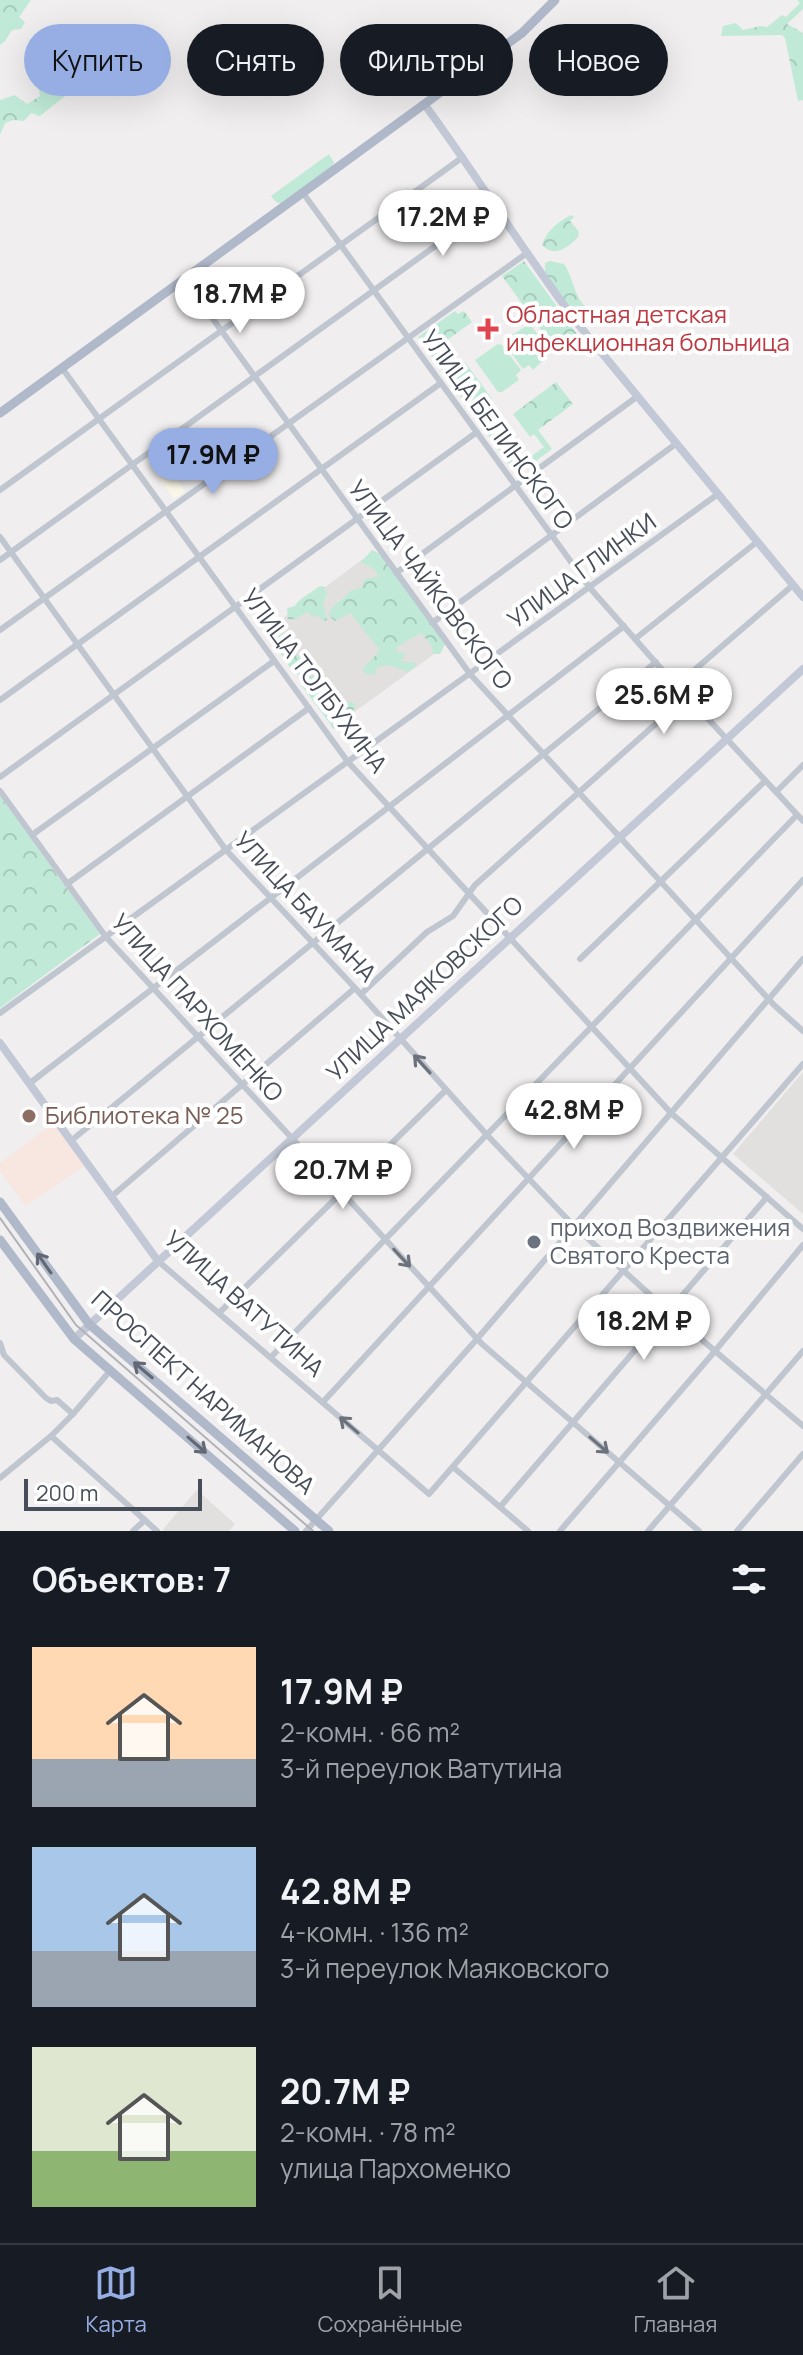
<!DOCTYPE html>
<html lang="ru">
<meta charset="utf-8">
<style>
:root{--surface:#171b24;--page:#242831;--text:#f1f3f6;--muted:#9ea1a6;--line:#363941;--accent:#97aee4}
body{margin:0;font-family:Manrope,sans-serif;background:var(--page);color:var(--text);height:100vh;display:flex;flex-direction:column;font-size:30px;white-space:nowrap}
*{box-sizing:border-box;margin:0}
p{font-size:26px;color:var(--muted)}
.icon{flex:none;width:44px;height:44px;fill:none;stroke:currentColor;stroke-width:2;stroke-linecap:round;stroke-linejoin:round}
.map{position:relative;height:1531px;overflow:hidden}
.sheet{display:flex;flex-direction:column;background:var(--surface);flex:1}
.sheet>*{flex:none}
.hud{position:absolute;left:24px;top:24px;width:756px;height:72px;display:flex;gap:16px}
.scale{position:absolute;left:24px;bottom:20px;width:178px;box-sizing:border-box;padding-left:8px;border:4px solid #484e59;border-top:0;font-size:22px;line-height:28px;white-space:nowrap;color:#484e59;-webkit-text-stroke:6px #fff;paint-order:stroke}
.price{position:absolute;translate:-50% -68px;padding:0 18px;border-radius:28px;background:#fff;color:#222;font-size:26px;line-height:52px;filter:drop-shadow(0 2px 4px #0008)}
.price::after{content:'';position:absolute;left:50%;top:48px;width:24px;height:18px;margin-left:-12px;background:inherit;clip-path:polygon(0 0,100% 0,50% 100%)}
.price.on{background:var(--accent);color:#111}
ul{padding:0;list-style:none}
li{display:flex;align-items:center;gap:24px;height:200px;padding:0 32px}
li span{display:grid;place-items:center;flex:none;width:224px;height:160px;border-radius:0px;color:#555}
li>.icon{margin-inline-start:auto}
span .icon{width:96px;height:96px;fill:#fffc;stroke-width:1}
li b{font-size:34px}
h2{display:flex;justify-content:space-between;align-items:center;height:96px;padding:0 32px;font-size:34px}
.tag{padding:0 28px;border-radius:36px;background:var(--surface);box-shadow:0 8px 32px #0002;font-size:28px;line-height:72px}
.tag.on{background:var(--accent);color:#111}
.dock{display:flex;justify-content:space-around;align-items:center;height:112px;border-top:2px solid var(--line);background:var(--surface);font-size:22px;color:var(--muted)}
.dock a{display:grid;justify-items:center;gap:4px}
.dock .on{color:var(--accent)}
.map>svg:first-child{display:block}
.commercial{fill:#faf7e8}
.education{fill:#e1e0df}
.medical{fill:#f8e6e0}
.green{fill:#c0ead7}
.forest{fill:url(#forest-crowns)}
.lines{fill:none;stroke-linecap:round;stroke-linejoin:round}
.street{stroke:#c0c6cf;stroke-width:6}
.secondary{stroke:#c2c8d5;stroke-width:8}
.primary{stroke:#b0b9ca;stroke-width:9}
.tram{stroke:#b1b2b8;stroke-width:2}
.oneway{stroke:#6c727c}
.oneway2{stroke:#626975}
.health-dot{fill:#e0444e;stroke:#fff;stroke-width:3}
.education-dot{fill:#8d6e63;stroke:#fff;stroke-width:3}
.worship-dot{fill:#6b7280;stroke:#fff;stroke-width:3}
.labels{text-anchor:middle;stroke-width:8;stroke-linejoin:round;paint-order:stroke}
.health-label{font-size:24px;fill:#be3a42;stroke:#fff;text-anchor:start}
.street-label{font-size:24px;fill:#484e59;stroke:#fff}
.education-label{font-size:24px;fill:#785e54;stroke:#fff;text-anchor:start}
.worship-label{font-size:24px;fill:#5b616d;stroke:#fff;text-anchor:start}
</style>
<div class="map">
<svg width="803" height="1531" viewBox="0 0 803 1531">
<defs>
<pattern id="forest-crowns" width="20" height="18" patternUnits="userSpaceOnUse" patternTransform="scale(2)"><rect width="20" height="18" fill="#c0ead7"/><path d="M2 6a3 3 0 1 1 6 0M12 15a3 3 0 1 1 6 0" fill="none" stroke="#a6cabb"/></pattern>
</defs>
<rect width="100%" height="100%" fill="#f0eeee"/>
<polygon class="commercial" points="157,452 185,491 174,499 146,461"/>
<g class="education">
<polygon points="371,553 441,649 335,726 266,631"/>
<polygon points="803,1072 803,1214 733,1154"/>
<polygon points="197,1490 235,1524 229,1531 164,1531 163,1529"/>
</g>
<polygon class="medical" points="53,1124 84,1166 26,1206 0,1171 0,1163"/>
<g class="green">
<polygon points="329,154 334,163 331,168 281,203 277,203 271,196"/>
<polygon points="530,324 551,353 533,370 529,365 523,369 504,343 505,339"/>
<polygon points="498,344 502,345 521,370 516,375 519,380 502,392 498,392 475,360"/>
</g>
<g class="forest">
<polygon points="0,0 31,0 19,17 25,22 21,29 12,30 5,41 0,45"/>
<polygon points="797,0 803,0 803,9 787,24 803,33 803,100 798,101 785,38 782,35 721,36 723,26 736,23 743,30 760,26 767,27 782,15 786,17 800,3"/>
<polygon points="63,46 70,54 67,61 83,73 82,78 68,84 70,92 40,116 31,113 24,121 13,120 5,123 0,135 0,100 15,95 27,104 40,96 38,83"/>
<path d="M571 215 574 217 570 221 579 232 578 237C568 248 554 258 542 245 546 231 559 221 571 215Z"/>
<polygon points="524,261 587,348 578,355 564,336 552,345 502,276"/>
<path d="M550 261 564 264C574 278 573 295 586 307L585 314 573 312 545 273V263Z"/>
<polygon points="455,311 458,314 464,311 472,322 436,348 452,371 465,362 492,399 476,411 483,421 480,423 418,337"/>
<polygon points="556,382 573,404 538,430 552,449 517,475 483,428 486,426 517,467 544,447 534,434 530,437 513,414"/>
<path d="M372 550 380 554 445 644 440 654H433L432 646 421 633 397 647V652L406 653 401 661 416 663V666L408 672C398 669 386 661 376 669L375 675 364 673 363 668 379 652 378 648 350 613 335 621 329 616C330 604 344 601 350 591L361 588 365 579 379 577 374 569 361 562Z"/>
<path d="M320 586 324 587 327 594 323 602 327 620 323 621 318 616 313 617 307 612 296 619H288L287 608 295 606C301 597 311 593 320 586Z"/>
<path d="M268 620 280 624C281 642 304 654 304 671L300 674 294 673 264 630Z"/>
<polygon points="306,675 311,675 320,693 329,694 339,705 351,702 356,704 351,717 343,720 342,727 334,729 302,686 301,680"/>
<polygon points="0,796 100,934 0,1008"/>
</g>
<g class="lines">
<g class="street">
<polyline points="303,193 590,588 657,664 803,821"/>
<polyline points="184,279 470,674 774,1005 803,1031"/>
<polyline points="62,368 348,762 671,1113 803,1229"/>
<polyline points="0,490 463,157"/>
<polyline points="0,537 226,850 355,988 487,1135 573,1225 668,1311 803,1426"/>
<polyline points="0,560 495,203"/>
<polyline points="396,573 638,396"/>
<polyline points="432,623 677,443"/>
<polyline points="0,630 527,253"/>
<polyline points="635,639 758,541"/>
<polyline points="677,685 793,585"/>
<polyline points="0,700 441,383"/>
<polyline points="0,777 477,432"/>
<polyline points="0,791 106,937 482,1344 699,1531"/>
<polyline points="776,792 803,765"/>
<polyline points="32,835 274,661"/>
<polyline points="67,884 309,708"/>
<polyline points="580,959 765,781"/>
<polyline points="361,994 427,932 453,916 475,885 687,696"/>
<polyline points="0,1013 718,494"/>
<polyline points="30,1083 624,626"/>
<polyline points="72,1140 656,662"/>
<polyline points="112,1196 355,988"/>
<polyline points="158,1261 429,1494 803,1064"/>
<polyline points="220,1312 446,1090"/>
<polyline points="0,1343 4,1355 46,1398 51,1401 57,1400 73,1414 51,1436 157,1531"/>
<polyline points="271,1357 797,815"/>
<polyline points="323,1402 803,880"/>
<polyline points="73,1414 110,1371"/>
<polyline points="453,1467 528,1531"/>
<polyline points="0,1478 51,1436"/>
<polyline points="500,1507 767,1197"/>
<polyline points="133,1531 145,1520"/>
<polyline points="306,1531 477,1339 803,959"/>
<polyline points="560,1531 715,1351 803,1245"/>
<polyline points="648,1531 803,1351"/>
<polyline points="737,1531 803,1454"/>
</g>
<g class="secondary">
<path d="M425 105C478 177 524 253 578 324L803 597"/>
<polyline points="0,1043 158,1261"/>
<polyline points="74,1339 803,669"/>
</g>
<g class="primary">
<polyline points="0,413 522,33 555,0"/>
<polyline points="0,1202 89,1324 329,1531"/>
<polyline points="0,1240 74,1339 295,1531"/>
</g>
<polyline class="tram" points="0,1218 76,1325 313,1531"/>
</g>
<defs><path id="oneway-shaft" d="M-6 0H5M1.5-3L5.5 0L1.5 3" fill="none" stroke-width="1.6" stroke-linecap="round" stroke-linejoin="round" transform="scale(2)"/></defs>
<g class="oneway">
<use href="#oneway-shaft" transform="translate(422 1064) rotate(-132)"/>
<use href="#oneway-shaft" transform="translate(402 1258) rotate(47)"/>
<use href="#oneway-shaft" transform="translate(349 1425) rotate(-139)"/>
<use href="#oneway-shaft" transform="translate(599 1445) rotate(41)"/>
</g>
<g class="oneway2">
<use href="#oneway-shaft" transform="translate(44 1263) rotate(-125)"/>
<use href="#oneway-shaft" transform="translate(143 1370) rotate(-140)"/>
<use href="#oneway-shaft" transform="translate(197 1445) rotate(41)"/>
</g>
<path class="health-dot" d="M484 317h8v8h8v8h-8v8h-8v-8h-8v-8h8z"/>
<circle class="education-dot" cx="29" cy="1116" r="8"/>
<circle class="worship-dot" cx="534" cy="1242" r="8"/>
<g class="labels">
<g class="health-label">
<text x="506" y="323">Областная детская<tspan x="506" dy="28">инфекционная больница</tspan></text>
</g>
<g class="street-label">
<text transform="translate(497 430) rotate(54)" y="8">УЛИЦА БЕЛИНСКОГО</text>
<text transform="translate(582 571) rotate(-36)" y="8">УЛИЦА ГЛИНКИ</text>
<text transform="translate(430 585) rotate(53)" y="8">УЛИЦА ЧАЙКОВСКОГО</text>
<text transform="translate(314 681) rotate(53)" y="8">УЛИЦА ТОЛБУХИНА</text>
<text transform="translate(305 907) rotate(47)" y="8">УЛИЦА БАУМАНА</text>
<text transform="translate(425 989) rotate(-43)" y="8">УЛИЦА МАЯКОВСКОГО</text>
<text transform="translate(197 1008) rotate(48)" y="8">УЛИЦА ПАРХОМЕНКО</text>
<text transform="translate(244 1304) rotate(42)" y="8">УЛИЦА ВАТУТИНА</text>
<text transform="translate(203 1393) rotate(42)" y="8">ПРОСПЕКТ НАРИМАНОВА</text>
</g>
<g class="education-label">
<text x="45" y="1124">Библиотека № 25</text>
</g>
<g class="worship-label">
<text x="550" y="1236">приход Воздвижения<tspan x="550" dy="28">Святого Креста</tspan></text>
</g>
</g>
</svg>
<div class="scale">200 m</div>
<b class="price" style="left:443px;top:258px">17.2M ₽</b>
<b class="price" style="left:240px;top:335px">18.7M ₽</b>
<b class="price on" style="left:213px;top:496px">17.9M ₽</b>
<b class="price" style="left:664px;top:736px">25.6M ₽</b>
<b class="price" style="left:574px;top:1151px">42.8M ₽</b>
<b class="price" style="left:343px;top:1211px">20.7M ₽</b>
<b class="price" style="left:644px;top:1362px">18.2M ₽</b>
<div class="hud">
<a class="tag on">Купить</a>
<a class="tag">Снять</a>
<a class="tag">Фильтры</a>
<a class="tag">Новое</a>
</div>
</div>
<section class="sheet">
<h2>Объектов: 7<svg class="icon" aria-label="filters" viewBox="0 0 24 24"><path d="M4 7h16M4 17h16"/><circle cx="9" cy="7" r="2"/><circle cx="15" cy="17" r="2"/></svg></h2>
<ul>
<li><span style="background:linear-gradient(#ffd9b3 70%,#9aa5b1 0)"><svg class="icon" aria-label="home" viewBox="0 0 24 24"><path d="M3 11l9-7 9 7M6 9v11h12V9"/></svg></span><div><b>17.9M ₽</b><p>2-комн. · 66 m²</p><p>3-й переулок Ватутина</p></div></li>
<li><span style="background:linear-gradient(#a9c7e8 65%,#9aa5b1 0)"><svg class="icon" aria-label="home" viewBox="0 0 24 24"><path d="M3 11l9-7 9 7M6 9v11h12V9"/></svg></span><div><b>42.8M ₽</b><p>4-комн. · 136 m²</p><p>3-й переулок Маяковского</p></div></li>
<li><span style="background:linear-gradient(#dfe7d0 65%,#8fb573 0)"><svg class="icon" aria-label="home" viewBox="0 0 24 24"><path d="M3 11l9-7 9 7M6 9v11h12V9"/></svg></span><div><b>20.7M ₽</b><p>2-комн. · 78 m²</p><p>улица Пархоменко</p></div></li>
</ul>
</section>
<nav class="dock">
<a class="on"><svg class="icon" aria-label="map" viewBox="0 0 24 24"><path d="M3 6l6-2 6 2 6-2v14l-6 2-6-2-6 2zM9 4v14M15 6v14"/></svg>Карта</a>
<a><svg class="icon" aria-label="saved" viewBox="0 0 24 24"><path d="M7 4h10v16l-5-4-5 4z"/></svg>Сохранённые</a>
<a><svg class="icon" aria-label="home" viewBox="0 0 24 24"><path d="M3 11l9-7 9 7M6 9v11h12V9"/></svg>Главная</a>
</nav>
